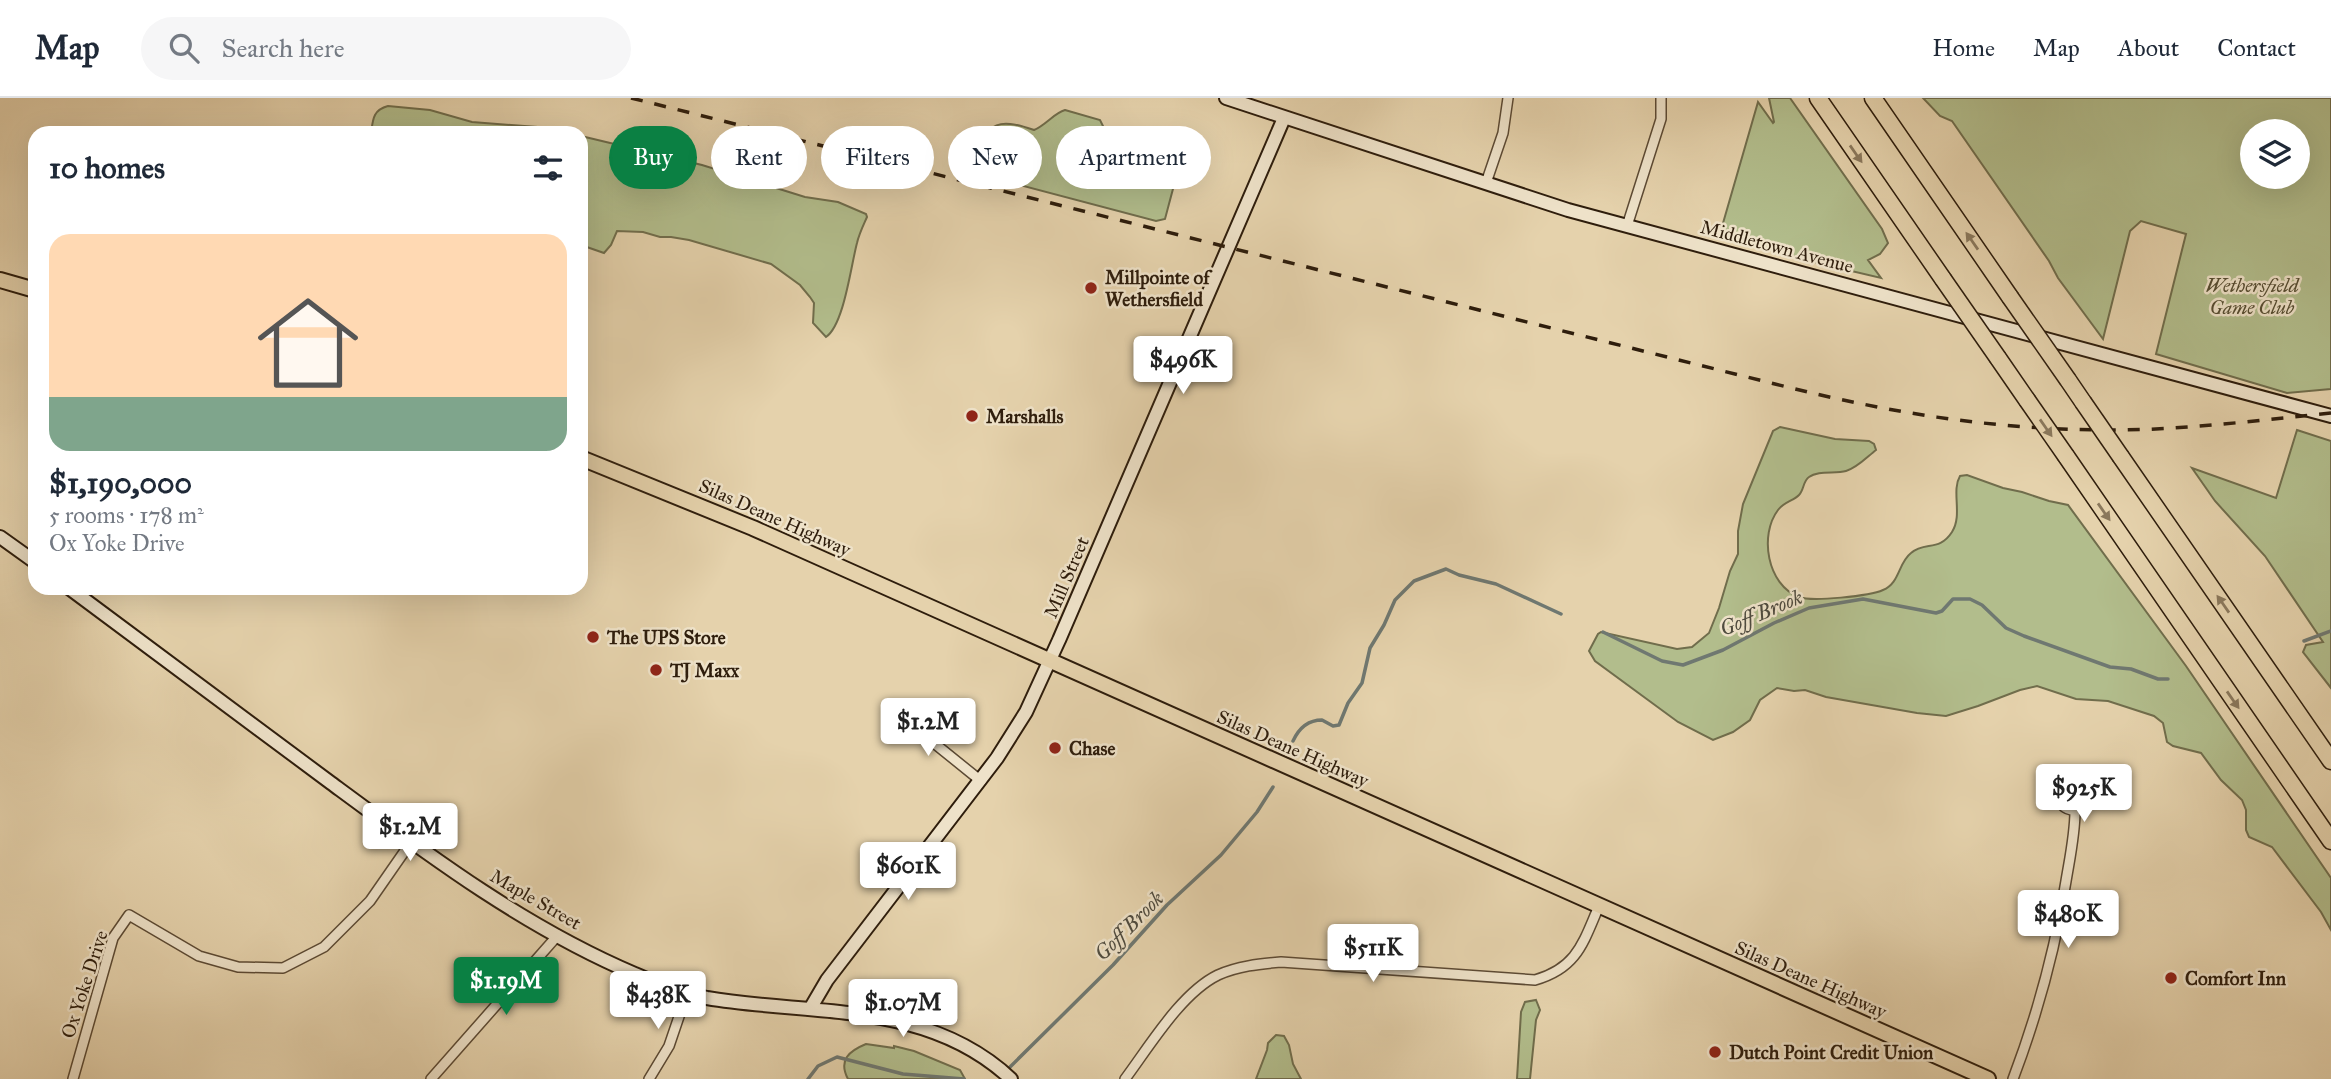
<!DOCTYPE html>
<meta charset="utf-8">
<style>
:root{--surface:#fff;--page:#f6f6f7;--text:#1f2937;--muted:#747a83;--line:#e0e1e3;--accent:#0b8043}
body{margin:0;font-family:"IM FELL Great Primer",serif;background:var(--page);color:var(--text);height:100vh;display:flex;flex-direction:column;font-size:26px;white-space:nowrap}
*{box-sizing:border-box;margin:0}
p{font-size:23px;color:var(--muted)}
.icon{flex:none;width:38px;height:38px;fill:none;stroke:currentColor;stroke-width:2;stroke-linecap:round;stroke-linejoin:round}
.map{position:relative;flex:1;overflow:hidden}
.details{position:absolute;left:28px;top:28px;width:560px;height:469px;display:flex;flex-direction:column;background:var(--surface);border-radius:21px;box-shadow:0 7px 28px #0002}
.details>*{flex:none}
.guide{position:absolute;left:609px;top:28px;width:665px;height:63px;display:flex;gap:14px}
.buttons{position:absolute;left:2240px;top:21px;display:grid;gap:14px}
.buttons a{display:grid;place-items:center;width:70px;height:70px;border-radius:50%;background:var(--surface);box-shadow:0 7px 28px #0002;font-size:35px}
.price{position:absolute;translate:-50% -60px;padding:0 16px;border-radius:7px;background:#fff;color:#222;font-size:23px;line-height:46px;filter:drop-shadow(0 2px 4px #0008)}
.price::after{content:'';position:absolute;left:50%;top:42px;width:21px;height:16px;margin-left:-10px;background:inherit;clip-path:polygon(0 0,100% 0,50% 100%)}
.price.on{background:var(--accent);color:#fff}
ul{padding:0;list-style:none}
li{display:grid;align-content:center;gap:14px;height:371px;padding:0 21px}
li span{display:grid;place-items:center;height:217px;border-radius:21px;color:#555}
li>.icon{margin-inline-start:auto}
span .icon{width:126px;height:126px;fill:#fffc;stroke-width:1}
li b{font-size:30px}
h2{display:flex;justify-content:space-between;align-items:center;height:84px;padding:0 21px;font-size:30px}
.pill{padding:0 24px;border-radius:32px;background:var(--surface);box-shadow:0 7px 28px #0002;font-size:24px;line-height:63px}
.pill.on{background:var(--accent);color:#fff}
header{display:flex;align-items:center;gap:42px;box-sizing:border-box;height:98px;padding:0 35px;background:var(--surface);border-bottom:2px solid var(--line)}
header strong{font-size:33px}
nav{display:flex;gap:38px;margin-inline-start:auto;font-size:24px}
.search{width:490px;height:63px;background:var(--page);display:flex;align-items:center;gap:18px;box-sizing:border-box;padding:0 24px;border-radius:38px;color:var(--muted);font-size:26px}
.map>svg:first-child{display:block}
.green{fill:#b2bd8c;stroke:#706d4c;stroke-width:2;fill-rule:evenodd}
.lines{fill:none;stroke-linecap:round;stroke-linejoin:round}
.stream{stroke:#6f7871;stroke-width:3.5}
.street-casing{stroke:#5c4a34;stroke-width:12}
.secondary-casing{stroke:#2e1d0c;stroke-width:16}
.primary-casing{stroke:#2e1d0c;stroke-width:18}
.highway-casing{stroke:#2e1d0c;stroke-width:19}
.street{stroke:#eee2c9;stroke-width:9}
.secondary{stroke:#eee2c9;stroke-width:12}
.primary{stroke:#e5d2ac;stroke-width:14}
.highway{stroke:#e5d2ac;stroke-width:16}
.rail{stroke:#2e1d0c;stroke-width:3.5;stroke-dasharray:12 12;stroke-linecap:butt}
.highway-bridge-casing{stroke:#2e1d0c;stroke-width:19;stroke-linecap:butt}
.highway-bridge{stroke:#e5d2ac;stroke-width:16}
.oneway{fill:#8a785c}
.poi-dot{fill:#8f2418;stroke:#eee2c9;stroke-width:2.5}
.labels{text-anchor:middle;stroke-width:5;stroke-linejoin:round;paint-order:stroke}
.street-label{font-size:19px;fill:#2e1d0c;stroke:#eee2c9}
.poi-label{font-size:19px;font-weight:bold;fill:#2e1d0c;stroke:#eee2c9;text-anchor:start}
.park-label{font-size:19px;font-style:italic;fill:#564d32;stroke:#eee2c9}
.water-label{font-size:21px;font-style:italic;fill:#4f4b3f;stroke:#eee2c9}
</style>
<header>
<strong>Map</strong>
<div class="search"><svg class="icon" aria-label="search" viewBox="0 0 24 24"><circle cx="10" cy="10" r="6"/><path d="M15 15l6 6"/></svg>Search here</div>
<nav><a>Home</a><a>Map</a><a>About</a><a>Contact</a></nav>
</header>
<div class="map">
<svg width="2331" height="981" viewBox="0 0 2331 981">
<rect width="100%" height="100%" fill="#e5d2ac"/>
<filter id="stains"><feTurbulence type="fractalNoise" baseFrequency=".00286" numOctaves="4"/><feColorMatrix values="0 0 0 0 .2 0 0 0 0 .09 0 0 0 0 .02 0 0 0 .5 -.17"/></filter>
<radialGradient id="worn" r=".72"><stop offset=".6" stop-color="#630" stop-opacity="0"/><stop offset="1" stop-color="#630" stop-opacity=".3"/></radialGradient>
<g class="green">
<polygon points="1769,0 1790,0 1882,131 1888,145 1880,156 1868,162 1881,180 1843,171 1832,171 1812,163 1719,139 1758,4 1773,25 1774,24"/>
<path d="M1923 0H2331V291L2287 295 2156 256 2186 136 2141 123 2130 133 2103 241 2058 180 2049 163 1952 23 1940 18ZM2252 33H2298V79H2252Z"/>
<path d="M388 8 430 12 472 24 551 30 571 35H371C373 21 373 12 388 8Z"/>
<path d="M1065 12 1100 22 1108 38 1097 59 1096 73 1106 77 1127 79 1144 75 1174 87 1165 121 1156 123 978 76C977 65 981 59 985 49 987 44 987 37 990 32 1000 20 1022 28 1034 32 1046 27 1054 15 1065 12Z"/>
<path d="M581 38 702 67 805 99 838 104 866 116 867 119C863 128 859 136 857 145 851 167 844 227 826 239L813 225 814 205 810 199 800 187 771 166 689 142 671 139H660L643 134 617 133 611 147 604 155 581 147Z"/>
<path d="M1780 329 1835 341 1869 343 1874 346 1876 352C1867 359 1857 370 1846 373 1835 376 1818 372 1809 379 1803 383 1804 392 1799 397 1793 403 1784 404 1778 412 1759 437 1767 487 1799 499 1812 504 1870 498 1883 492 1900 485 1898 465 1911 455 1925 443 1939 454 1952 434 1963 417 1951 393 1960 378L1967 377 2003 390 2022 394 2049 403 2068 407 2186 568 2331 780V832L2321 814 2272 749 2249 739 2246 732V712L2242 702 2221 682 2201 655 2173 648 2167 644 2163 625 2154 618 2108 603 2076 601 2037 588 2020 592 1978 608 1946 618 1917 615 1826 599 1805 592 1794 593 1777 590 1760 602 1750 622 1733 634 1713 642 1678 624 1595 563 1589 553 1598 536 1601 534 1677 551 1692 549 1709 535 1719 510 1730 473 1738 456V433L1743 406 1773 333Z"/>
<polygon points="2297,332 2331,343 2331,590 2303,554 2306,547 2323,544 2265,458 2215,403 2192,370 2276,400"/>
<polygon points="1536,902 1540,912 1536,922 1530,981 1517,981 1521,914 1525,904"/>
<polygon points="1276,937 1284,938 1289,947 1293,966 1301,981 1256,981 1267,952 1268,945"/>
<path d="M866 946 894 950V948L914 953 960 972 965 981H848C838 962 849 953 866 946Z"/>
</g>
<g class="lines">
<g class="stream">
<polyline points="1603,534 1662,563 1683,567 1723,552 1774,525 1809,510 1863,501 1936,515 1942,513 1953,501 1970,501 1982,507 2006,530 2024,538 2110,569 2131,571 2158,581 2168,581"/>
<polyline points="2304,543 2331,533"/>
<path d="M1293 643C1299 630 1308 622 1322 622L1333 628 1339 627 1348 605 1362 585 1370 550 1384 527 1395 502 1414 483 1446 471 1459 477 1496 486 1561 516"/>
<polyline points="1007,972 1113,867 1167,807 1221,757 1257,714 1273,689"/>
<polyline points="808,981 818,968 837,959 903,976 964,981"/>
</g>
<defs>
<g id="street">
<polyline points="1486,85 1503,35 1508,0"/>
<polyline points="1627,128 1661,21 1661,0"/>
<polyline points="891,614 924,637 981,683"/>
<circle cx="2074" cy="695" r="17"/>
<polyline points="73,981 113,840 129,817 199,858 238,869 283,870 324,849 370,803 411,744"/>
<polyline points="431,981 558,837"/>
<polyline points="649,981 669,948 687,895"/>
<path d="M1125 981C1149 949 1181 895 1218 877 1238 868 1259 866 1281 864L1535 882C1577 870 1583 845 1599 808"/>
<path d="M2013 981C2038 915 2055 853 2066 783 2070 759 2075 736 2075 713"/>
</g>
<g id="secondary">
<polyline points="1226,0 1568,112 2331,318"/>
<polyline points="0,439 35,464"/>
<path d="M69 490C157 555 244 620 331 685 427 756 524 829 635 876 657 886 682 895 707 900 812 918 927 902 1011 981"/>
<polyline points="810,911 827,882 997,660 1026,614 1059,542 1284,20"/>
</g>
<g id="primary">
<polyline points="0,182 35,192"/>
<polyline points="581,360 753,430 1988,981"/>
</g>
<g id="highway">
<polyline points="1818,0 1943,181"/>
<polyline points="1873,0 2010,199"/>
<polyline points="1998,260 2027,302"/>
<polyline points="2068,282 2083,304"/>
<polyline points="2066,358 2331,743"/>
<polyline points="2121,359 2331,663"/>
</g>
</defs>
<use href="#street" class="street-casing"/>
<use href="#secondary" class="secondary-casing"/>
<use href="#primary" class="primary-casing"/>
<use href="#highway" class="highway-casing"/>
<use href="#street" class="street"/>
<use href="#secondary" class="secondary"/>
<use href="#primary" class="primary"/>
<use href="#highway" class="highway"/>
<path class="rail" d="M631 0 1775 286C1890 315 1993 332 2113 332 2186 332 2259 322 2331 315"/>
<defs>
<g id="highway-bridge">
<polyline points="1943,181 1998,260"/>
<polyline points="2010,199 2068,282"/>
<polyline points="2027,302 2066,358"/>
<polyline points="2083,304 2121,359"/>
</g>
</defs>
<use href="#highway-bridge" class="highway-bridge-casing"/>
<use href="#highway-bridge" class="highway-bridge"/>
</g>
<defs><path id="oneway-solid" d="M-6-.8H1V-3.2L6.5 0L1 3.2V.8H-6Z" transform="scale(1.75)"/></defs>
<g class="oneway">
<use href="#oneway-solid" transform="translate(1856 56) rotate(55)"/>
<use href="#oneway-solid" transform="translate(1972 143) rotate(-125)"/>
<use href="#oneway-solid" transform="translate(2046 330) rotate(55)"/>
<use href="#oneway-solid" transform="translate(2104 414) rotate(55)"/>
<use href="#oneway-solid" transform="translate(2223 506) rotate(-125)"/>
<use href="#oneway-solid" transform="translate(2233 602) rotate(55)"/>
</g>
<g class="poi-dot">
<circle cx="1091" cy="190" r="7"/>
<circle cx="972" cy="318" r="7"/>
<circle cx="593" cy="539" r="7"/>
<circle cx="656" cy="572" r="7"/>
<circle cx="1055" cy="650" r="7"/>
<circle cx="2171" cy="880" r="7"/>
<circle cx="1715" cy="954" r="7"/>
</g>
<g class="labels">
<g class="street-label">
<text transform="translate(1777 148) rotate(15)" y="7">Middletown Avenue</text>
<text transform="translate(775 419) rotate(24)" y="7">Silas Deane Highway</text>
<text transform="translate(1066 479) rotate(-67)" y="7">Mill Street</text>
<text transform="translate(1293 650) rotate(24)" y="7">Silas Deane Highway</text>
<text transform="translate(536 801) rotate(30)" y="7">Maple Street</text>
<text transform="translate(1811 881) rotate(24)" y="7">Silas Deane Highway</text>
<text transform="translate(84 886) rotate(-72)" y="7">Ox Yoke Drive</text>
</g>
<g class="poi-label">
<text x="1105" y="186">Millpointe of<tspan x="1105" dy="22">Wethersfield</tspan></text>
<text x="986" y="325">Marshalls</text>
<text x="607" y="546">The UPS Store</text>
<text x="670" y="579">TJ Maxx</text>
<text x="1069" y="657">Chase</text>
<text x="2185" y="887">Comfort Inn</text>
<text x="1729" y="961">Dutch Point Credit Union</text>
</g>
<g class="park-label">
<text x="2252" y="194">Wethersfield<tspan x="2252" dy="22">Game Club</tspan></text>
</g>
<g class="water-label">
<text transform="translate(1761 515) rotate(-23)" y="7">Goff Brook</text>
<text transform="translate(1129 828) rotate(-45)" y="7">Goff Brook</text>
</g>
</g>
<rect width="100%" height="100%" filter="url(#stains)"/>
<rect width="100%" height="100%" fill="url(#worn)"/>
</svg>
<div class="buttons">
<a><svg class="icon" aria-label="layers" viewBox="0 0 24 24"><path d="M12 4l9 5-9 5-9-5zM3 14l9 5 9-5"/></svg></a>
</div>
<b class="price" style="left:1183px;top:298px">$496K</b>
<b class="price" style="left:928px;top:660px">$1.2M</b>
<b class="price" style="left:2084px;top:726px">$925K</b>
<b class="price" style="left:410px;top:765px">$1.2M</b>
<b class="price" style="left:908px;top:804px">$601K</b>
<b class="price" style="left:2068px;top:852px">$480K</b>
<b class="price" style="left:1373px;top:886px">$511K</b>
<b class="price on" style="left:506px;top:919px">$1.19M</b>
<b class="price" style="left:658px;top:933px">$438K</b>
<b class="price" style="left:903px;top:941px">$1.07M</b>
<div class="guide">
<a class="pill on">Buy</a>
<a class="pill">Rent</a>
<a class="pill">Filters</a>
<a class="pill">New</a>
<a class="pill">Apartment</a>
</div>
<section class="details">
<h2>10 homes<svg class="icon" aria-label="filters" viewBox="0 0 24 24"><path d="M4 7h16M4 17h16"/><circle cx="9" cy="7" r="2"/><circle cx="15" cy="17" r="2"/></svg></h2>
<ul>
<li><span style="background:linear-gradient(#ffd9b3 75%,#7fa58c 0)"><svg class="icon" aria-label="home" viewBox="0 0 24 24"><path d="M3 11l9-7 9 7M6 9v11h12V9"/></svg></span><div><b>$1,190,000</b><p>5 rooms · 178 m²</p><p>Ox Yoke Drive</p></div></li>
</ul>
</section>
</div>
